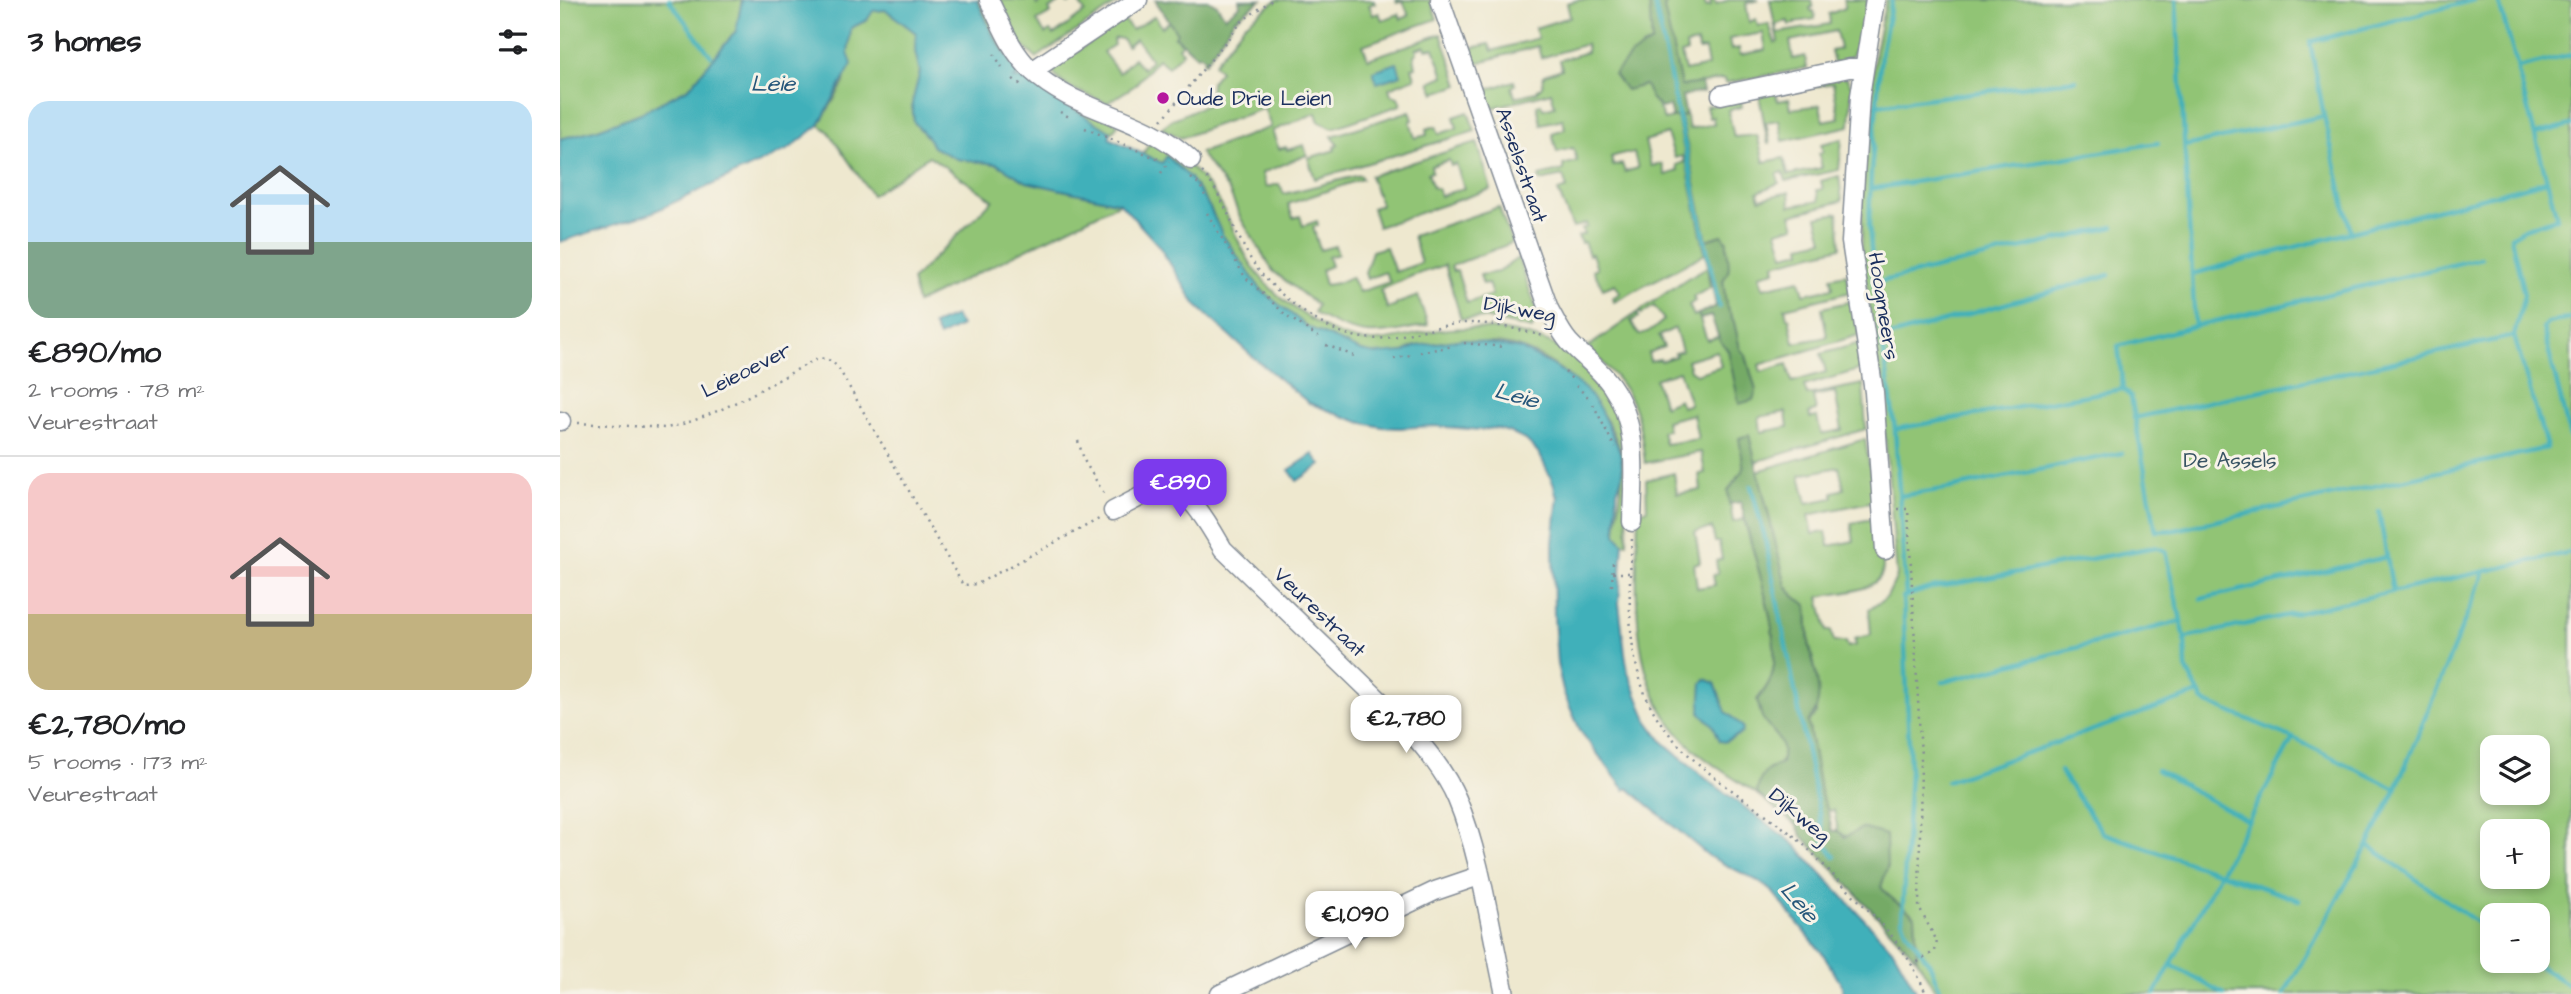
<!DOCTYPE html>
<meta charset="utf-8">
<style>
:root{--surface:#fff;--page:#f6f6f6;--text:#202124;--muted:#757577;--line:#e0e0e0;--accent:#7c3aed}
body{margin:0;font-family:"Architects Daughter",sans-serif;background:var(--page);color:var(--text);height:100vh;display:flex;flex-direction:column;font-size:26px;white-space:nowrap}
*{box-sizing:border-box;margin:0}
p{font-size:23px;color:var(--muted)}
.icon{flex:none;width:38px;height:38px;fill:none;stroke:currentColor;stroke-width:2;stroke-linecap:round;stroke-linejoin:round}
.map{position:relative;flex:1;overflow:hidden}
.details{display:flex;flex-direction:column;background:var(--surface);width:560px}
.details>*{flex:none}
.fabs{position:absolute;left:1920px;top:735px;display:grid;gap:14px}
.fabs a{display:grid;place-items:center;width:70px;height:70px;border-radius:14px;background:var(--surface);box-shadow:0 4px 10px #0003;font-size:35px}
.price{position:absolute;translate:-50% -60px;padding:0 16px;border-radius:14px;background:#fff;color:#222;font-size:23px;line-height:46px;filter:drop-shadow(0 2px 4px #0008)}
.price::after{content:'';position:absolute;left:50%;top:42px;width:21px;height:16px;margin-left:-10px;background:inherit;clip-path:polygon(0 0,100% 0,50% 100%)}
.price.on{background:var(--accent);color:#fff}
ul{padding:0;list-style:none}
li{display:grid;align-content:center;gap:14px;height:371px;padding:0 28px}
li+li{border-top:2px solid var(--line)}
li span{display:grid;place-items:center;height:217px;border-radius:21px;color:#555}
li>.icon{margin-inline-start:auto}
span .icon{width:126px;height:126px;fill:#fffc;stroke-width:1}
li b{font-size:30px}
h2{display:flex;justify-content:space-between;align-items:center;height:84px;padding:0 28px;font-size:30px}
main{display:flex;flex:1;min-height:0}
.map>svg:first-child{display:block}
.green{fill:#91c474;stroke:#567a69;stroke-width:2;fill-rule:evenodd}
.forest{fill:#74aa66;stroke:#486c62;stroke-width:2}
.water{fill:#40b0ba;stroke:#2e708c;stroke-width:2}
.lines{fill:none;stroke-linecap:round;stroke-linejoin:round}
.stream{stroke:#40b0ba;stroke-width:4.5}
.street-casing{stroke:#848c96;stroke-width:21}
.path{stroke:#848c96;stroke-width:2.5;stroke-dasharray:2 5;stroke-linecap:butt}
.street{stroke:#fff;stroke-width:18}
.poi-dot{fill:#b5179e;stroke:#f7f3e8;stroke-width:2.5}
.labels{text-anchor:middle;stroke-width:6;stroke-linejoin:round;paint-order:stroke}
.poi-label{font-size:21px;fill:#1b2f5e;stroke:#f7f3e8;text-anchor:start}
.street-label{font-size:21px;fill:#1b2f5e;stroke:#f7f3e8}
.park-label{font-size:21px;fill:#385464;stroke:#f7f3e8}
.water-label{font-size:23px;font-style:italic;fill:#26567a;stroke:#f7f3e8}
</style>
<main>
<section class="details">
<h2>3 homes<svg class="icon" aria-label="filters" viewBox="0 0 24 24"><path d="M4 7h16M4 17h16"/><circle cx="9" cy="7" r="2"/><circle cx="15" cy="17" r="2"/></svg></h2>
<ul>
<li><span style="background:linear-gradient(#bfe0f5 65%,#7fa58c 0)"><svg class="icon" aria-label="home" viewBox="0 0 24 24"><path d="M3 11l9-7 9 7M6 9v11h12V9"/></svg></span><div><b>€890/mo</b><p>2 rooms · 78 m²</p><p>Veurestraat</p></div></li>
<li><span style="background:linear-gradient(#f6c9c9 65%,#c2b280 0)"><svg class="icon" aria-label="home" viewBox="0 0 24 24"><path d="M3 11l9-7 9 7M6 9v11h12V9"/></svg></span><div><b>€2,780/mo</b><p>5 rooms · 173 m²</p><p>Veurestraat</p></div></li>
</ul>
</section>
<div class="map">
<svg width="2011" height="994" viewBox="0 0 2011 994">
<rect width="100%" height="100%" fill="#f7f3e8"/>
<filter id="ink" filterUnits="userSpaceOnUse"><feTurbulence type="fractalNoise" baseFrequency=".0143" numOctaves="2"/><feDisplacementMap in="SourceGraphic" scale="14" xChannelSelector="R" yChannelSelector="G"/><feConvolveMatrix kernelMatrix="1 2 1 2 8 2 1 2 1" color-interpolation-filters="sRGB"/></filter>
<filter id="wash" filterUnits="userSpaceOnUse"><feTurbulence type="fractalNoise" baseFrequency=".00686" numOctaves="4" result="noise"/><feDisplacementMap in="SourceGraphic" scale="28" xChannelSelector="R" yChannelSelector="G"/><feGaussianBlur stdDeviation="1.57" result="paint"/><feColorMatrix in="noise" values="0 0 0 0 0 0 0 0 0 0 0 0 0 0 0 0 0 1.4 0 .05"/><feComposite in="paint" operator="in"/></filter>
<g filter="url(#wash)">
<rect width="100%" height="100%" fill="#eee8cf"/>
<g class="green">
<polygon points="0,0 182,0 176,31 129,88 81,113 38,129 0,139"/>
<polygon points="417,0 422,0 446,45 558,125 551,133 507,107 459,74 433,35"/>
<polygon points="439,0 474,0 477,5 484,0 515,0 509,4 503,1 489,9 491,13 477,21 485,34 490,31 494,35 525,12 517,0 562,0 476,58 461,44"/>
<path d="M717 0H814L815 3 809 5 813 15 819 13 822 20 839 14 841 19 849 16 843 1 837 3 836 0H870L877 19 803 45 808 59 881 34 899 85 875 93 870 82 884 76 874 48 866 49 865 46 856 49 857 53 854 55 856 67 852 68 855 78 829 88 831 95 838 97 841 105 773 128 759 122 756 113 712 131 719 149 726 147 727 150 744 145 747 155 702 173 706 187 719 184 724 194 800 175 802 179 728 204 733 218 740 216 743 226 757 221 758 225 753 227 760 250 775 246 778 254 768 257 771 266 761 270 765 285 778 283 791 277 799 292 830 282 825 272 807 279 805 273 812 251 826 247 835 272 861 263 853 236 939 207 952 243 891 266 893 271H897L907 303 932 295 928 283 923 284 920 275 938 272 958 258 978 313 972 329 924 318 901 319 885 265 852 276 820 290 828 309 836 306V304L858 296 868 325C816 335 803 341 754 313L757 305 713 271 681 219 669 191 640 153 711 127 704 108 621 138 601 128 613 119 650 103 651 82 660 71 654 64 685 24Z"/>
<path d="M1019 0H1089L1092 43 1082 47C1083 61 1082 77 1087 89 1092 102 1100 106 1104 120L1117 117 1145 254 1054 302 1052 298 1060 293 1055 284 1043 289 1033 270 1037 268 1032 254 1029 255 1024 242 1021 243 1018 236 1024 234 1022 229 1027 227 1026 223 1013 228 998 191 1007 188 1003 176 980 181 979 176 1004 170 1003 165 1017 161 1013 148 997 152 992 133 1005 129 1003 119 981 124 977 105 981 104 983 109 995 106 991 92 928 109 922 91 954 81 955 85 952 87 955 97 976 92 982 86 984 75 1002 69 1000 60 1027 52 1026 44 981 58 978 46 913 64 908 49 929 44 932 51 978 38 975 28 1010 17 1007 3ZM1107 134 1115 158 1123 156 1124 162 1116 165 1118 171 1105 175 1102 164 1091 166 1085 141ZM1065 153H1074L1078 168 1065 172 1062 164 1053 166 1051 157Z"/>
<path d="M1122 0H1144L1146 7 1151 6 1150 0H1154L1156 4 1169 0H1199L1186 3 1189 22 1196 19 1198 26 1209 24 1215 43 1218 42 1210 0H1251L1253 7 1250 8 1251 11H1254L1255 19 1235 22V24L1229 25 1228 21 1216 24 1217 33 1270 24 1269 14 1285 8 1284 0H1308L1299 40 1290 59 1274 64 1271 51 1280 49 1276 31 1230 41 1233 59 1245 56 1247 68 1165 83 1164 79 1121 87 1104 8 1107 2ZM1203 33 1206 50 1180 55 1179 48 1171 50 1169 39ZM1137 43 1139 50 1145 49 1148 66 1125 71 1121 54 1127 52 1126 45Z"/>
<path d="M1326 0H2011V994H1377L1357 959 1355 916C1343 906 1329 899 1321 887L1327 868 1278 831 1274 810 1268 811 1261 795 1248 722 1256 714V673L1249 642 1247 605 1235 597 1226 586 1198 471 1305 439 1315 501 1249 515 1253 534 1266 532 1269 546 1294 541 1291 523 1317 518C1319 534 1323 552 1323 568 1322 593 1276 592 1259 597L1267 631H1271L1274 642H1286L1288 647 1296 645 1294 639 1311 635 1309 610 1327 597 1337 576 1323 412 1302 248V197L1315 51ZM1279 467 1284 489 1273 492V498L1247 503 1240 475ZM1932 747H1978V793H1932ZM1932 831H1978V877H1932ZM1932 915H1978V961H1932Z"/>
<polygon points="326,10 356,33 355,51 360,72 352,104 354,122 369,139 373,147 397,159 437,164 467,182 560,203 357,303 352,280 433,200 369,156 312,195 268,131 259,125 284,83 291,28 307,20 312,11"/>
<path d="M595 16 602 27 609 22 618 34 615 37 622 44 618 47 623 52 608 67 598 59 574 86 547 103C530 95 497 87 491 68L564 20 572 30ZM556 38 562 39 567 46 576 39 591 60 583 69 574 58 559 73 543 52 554 45 553 40Z"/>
<polygon points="1285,76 1292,87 1290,126 1223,141 1219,120 1206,122 1210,144 1208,144 1199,95 1215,92 1218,101 1229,99 1231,109 1260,105 1263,121 1279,118 1273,83 1235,90 1235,86"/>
<path d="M1181 99 1182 107 1168 110 1174 137 1197 135 1204 162 1224 158 1228 175 1262 168 1259 154 1263 152 1261 144 1282 139 1279 170 1226 181 1223 172 1217 174 1219 183 1198 192 1200 199 1229 192 1230 206 1259 201 1257 190 1263 189 1261 181 1279 176 1282 201 1231 215 1235 226 1217 231 1224 255 1242 251 1241 245 1263 240 1257 217 1278 213 1281 247 1214 264 1215 271 1199 275 1203 288 1240 280 1244 294 1273 288 1271 277 1286 274 1291 292 1225 308 1227 318H1229L1234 343 1267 337 1262 308 1292 301 1299 335 1199 365 1201 372 1227 364 1232 382 1266 372 1261 354 1300 343 1302 369 1244 386 1247 395 1303 384 1306 429 1195 462 1189 436 1184 469 1168 491 1173 522 1184 519C1195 559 1221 632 1213 671 1211 682 1204 691 1197 700 1199 706 1200 712 1203 717 1213 736 1227 737 1221 763 1204 770 1199 777 1197 794 1177 780 1154 767 1136 751 1065 691 1077 595 1078 512L1087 509 1086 480 1114 473 1117 494 1141 490 1139 474 1145 473 1141 452 1085 463C1082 442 1080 417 1070 398 1060 379 1043 363 1028 347L1126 279 1147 267 1150 288 1133 297 1135 301 1129 305 1134 316 1138 314 1147 340 1158 337 1196 391 1186 356 1180 349 1174 322 1166 305 1163 280 1167 242 1162 235 1147 240 1121 116 1126 115 1129 129 1154 124 1153 117 1149 118 1146 107ZM1094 306 1104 320 1092 330 1079 335 1071 321 1079 317 1077 314 1080 312 1082 314ZM1115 328 1122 351 1115 353 1116 356 1101 361 1100 359 1090 361 1088 353 1104 347 1099 336ZM1157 351 1161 366 1136 374 1130 370 1127 360ZM1119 371 1130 404 1122 407 1119 399 1104 406 1095 379ZM1275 392 1282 430 1261 434 1257 417 1250 418 1249 413 1256 411 1253 396ZM1226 412 1228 427 1201 432 1199 417ZM1133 414 1138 439 1105 444 1102 431 1108 430 1106 421ZM1152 528 1155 542H1159L1162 559 1156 561 1158 574 1153 575 1155 585 1137 588 1134 564 1140 562 1135 532Z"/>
<polygon points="850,111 853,120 850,121 855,138 867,135 866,129 876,126 879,134 897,128 894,117 908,112 915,131 755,179 748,158 775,150 774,147 778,145 772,136"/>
<path d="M593 137C620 156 646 177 663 208 675 232 685 261 704 281 719 299 742 314 762 326 814 357 838 332 890 329 931 326 983 333 1017 358 1025 364 1031 374 1038 381 1044 389 1054 397 1057 406 1070 451 1068 497 1067 543H1063L1056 534C1057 512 1066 470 1060 450 1045 400 987 344 932 343 909 343 881 342 858 346 852 346 848 350 843 352 836 354 824 355 817 354 799 353 763 336 748 327 712 306 681 270 661 234 657 226 655 218 651 210 640 189 624 173 607 157L602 164 583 154Z"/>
<path d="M917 142 931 189 818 227 812 208 821 205 810 176ZM889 160 891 166 896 164 904 188 880 196 877 188H873L868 173 872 172 871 166Z"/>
</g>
<g class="forest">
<polygon points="595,0 648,0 657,5 665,17 680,5 679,0 701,0 674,20 645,63 643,62 645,58 639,54 637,56 615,36 617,33"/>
<polygon points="1089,0 1122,0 1107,2 1104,8 1121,86 1141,83 1143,92 1122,96 1126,115 1112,118 1109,106 1101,108 1091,98 1085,85 1066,90 1054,74 1071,55 1092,42"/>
<path d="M1162 235 1167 242C1166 258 1174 267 1163 280L1166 305 1174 322 1180 349 1186 356 1196 391 1193 400 1179 404 1168 350 1160 341 1151 316 1140 319 1138 314 1156 306 1143 241Z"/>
<path d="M1189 435 1226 586 1235 597 1247 605C1248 617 1247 631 1249 643 1253 669 1269 700 1248 722L1261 795 1268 811 1272 831H1278L1285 837 1302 828 1326 835 1327 868 1321 887C1329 899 1343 906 1355 916L1357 959 1242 836 1237 826 1197 794C1199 777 1204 770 1221 763 1227 737 1213 736 1202 717 1200 712 1199 705 1197 700 1204 691 1211 682 1213 672 1222 631 1189 545 1181 502L1169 504 1168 491 1184 469 1179 438Z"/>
</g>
<g class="water">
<polygon points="182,0 417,0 433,35 459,74 454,79 463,78 551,132 549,138 602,163 607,156 630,178 650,208 662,234 702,291 748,327 801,351 816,354 844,352 856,346 902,339 961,349 996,367 1025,389 1040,409 1060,451 1063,473 1057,491 1056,534 1063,543 1059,603 1065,653 1068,672 1087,720 1103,742 1145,778 1233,843 1334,951 1358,994 1281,994 1283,989 1281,984 1263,954 1212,891 1196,880 1150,857 1068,788 1065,790 1021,732 1004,694 997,664 994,615 993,543 998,495 996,495 994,485 979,453 967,441 949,432 935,428 921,430 874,426 839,428 822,427 799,422 749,403 693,357 636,305 599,246 560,203 467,182 437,164 397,159 373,147 369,139 354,122 352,103 360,72 355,51 356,33 326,10 313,11 307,20 291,28 288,53 292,64 259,125 229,149 91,213 0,242 0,139 38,129 81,113 129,88 176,31"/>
<polygon points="837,63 841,75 817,83 813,71"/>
<polygon points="395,316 401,326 379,337 373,325"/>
<polygon points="753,454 761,465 737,481 729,470"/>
<polygon points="1145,679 1155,683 1166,712 1183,727 1182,733 1164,742 1160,741 1153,725 1140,712 1142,683"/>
</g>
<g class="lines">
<g class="stream">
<polyline points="109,0 151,56"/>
<polyline points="1094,0 1159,307"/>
<polyline points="1332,0 1321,54 1311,173 1309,225 1314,283 1335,429 1346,596"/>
<polyline points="1938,0 1958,68 2011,55"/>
<polyline points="1316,105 1516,80"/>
<polyline points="1764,116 1791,233"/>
<polyline points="1975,134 2011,125"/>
<polyline points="1625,146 1764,116 1750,42 1914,0"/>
<polyline points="1310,189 1598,143"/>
<polyline points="1632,274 1987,181"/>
<polyline points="1314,283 1553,227"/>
<polyline points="2011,318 1988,323 1983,328 2011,441"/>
<polyline points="1635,326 1921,258"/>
<polyline points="1323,338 1549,275"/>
<polyline points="1563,389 1558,346 1635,326 1616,0"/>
<polyline points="1574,418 1954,336"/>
<polyline points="1335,429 1563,389 1571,397 1596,531 1615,530 1987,448 1954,336 1964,295 1951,237 1964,229 1997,218 1958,72 1958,68"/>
<polyline points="1191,486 1204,534 1265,843 1275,857"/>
<polyline points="1339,496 1385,489 1562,453"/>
<polyline points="1819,512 1833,592"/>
<polyline points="1641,599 1827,557"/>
<polyline points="1625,638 1626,668 1643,701 1733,738 1836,789 1808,845 1932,933"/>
<polyline points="1383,682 1621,621"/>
<polyline points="1597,770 1688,821"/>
<polyline points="1500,771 1543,833 1739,900"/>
<polyline points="1387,781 1639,693"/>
<polyline points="1836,789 1924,573"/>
<polyline points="1971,961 2011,986"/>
<polyline points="1611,965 1664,994"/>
<polyline points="1381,994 1370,964 1347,932 1342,920 1350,770 1343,597 1367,589 1595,547 1605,551 1625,638 2011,552"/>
<polyline points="1595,994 1733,738"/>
<polyline points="1724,994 1808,845"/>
</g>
</g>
</g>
<g filter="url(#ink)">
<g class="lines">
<defs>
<g id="street">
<path d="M429 0C441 24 451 51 471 70 515 113 583 114 631 160"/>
<path d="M880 0 989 309C995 320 1001 333 1009 342 1022 356 1039 368 1051 385 1080 426 1073 474 1072 522"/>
<polyline points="1315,0 1300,96 1291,242 1314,392 1325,550"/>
<polyline points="472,71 578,0"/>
<polyline points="1161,95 1289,68 1303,68"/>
<polyline points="0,421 1,421"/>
<path d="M553 511 603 485C627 483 652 530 663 549L844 724C864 747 885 771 897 799 921 856 931 933 945 994"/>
<polyline points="660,994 875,891 919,876"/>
</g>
</defs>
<use href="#street" class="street-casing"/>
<g class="path">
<polyline points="434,54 442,67"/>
<polyline points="453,79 464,87"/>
<polyline points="500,112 511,118"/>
<polyline points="602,120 683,20 712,0"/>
<polyline points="525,128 598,159"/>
<path d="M642 172C670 203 677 248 705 278 736 310 779 344 826 338 852 334 879 325 905 323 932 322 959 330 984 336"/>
<polyline points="601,173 609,161"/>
<polyline points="631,178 640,185 647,200"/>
<polyline points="647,213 685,277 726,315 758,337"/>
<polyline points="904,343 944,347"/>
<polyline points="766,345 797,357"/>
<polyline points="860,352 894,346"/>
<polyline points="834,359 850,355"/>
<polyline points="1005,372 1012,379"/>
<polyline points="1016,386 1029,398"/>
<polyline points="1033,404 1055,448"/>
<path d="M18 423 106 428C154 419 209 384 253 361 264 356 271 359 279 369L403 585 417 584 539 519"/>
<polyline points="518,441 525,462 546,497"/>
<polyline points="1338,509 1348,509 1361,757 1359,908 1377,941 1375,951 1353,965"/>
<path d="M1072 539C1069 590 1066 643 1084 691 1110 759 1182 793 1235 837 1251 850 1265 867 1280 882 1316 917 1347 946 1366 994"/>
<polyline points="1053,573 1070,573"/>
<polyline points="1052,586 1053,562"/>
</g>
<use href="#street" class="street"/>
</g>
</g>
<circle class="poi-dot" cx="603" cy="98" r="7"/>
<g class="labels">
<g class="poi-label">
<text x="617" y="105">Oude Drie Leien</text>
</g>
<g class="street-label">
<text transform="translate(962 165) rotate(71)" y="7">Asselsstraat</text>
<text transform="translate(1324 306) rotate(81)" y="7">Hoogmeers</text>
<text transform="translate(960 309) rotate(10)" y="7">Dijkweg</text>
<text transform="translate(186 370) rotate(-27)" y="7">Leieoever</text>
<text transform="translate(760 612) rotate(44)" y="7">Veurestraat</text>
<text transform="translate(1240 815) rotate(40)" y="7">Dijkweg</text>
</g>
<g class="park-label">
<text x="1670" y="467">De Assels</text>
</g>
<g class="water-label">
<text x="213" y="91">Leie</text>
<text transform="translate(957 395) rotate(15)" y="8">Leie</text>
<text transform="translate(1240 902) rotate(49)" y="8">Leie</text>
</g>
</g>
</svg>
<div class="fabs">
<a><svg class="icon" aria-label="layers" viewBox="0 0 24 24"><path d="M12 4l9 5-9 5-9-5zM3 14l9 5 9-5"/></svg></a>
<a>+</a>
<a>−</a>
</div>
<b class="price on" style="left:620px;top:519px">€890</b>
<b class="price" style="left:846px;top:755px">€2,780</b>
<b class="price" style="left:795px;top:951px">€1,090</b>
</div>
</main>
